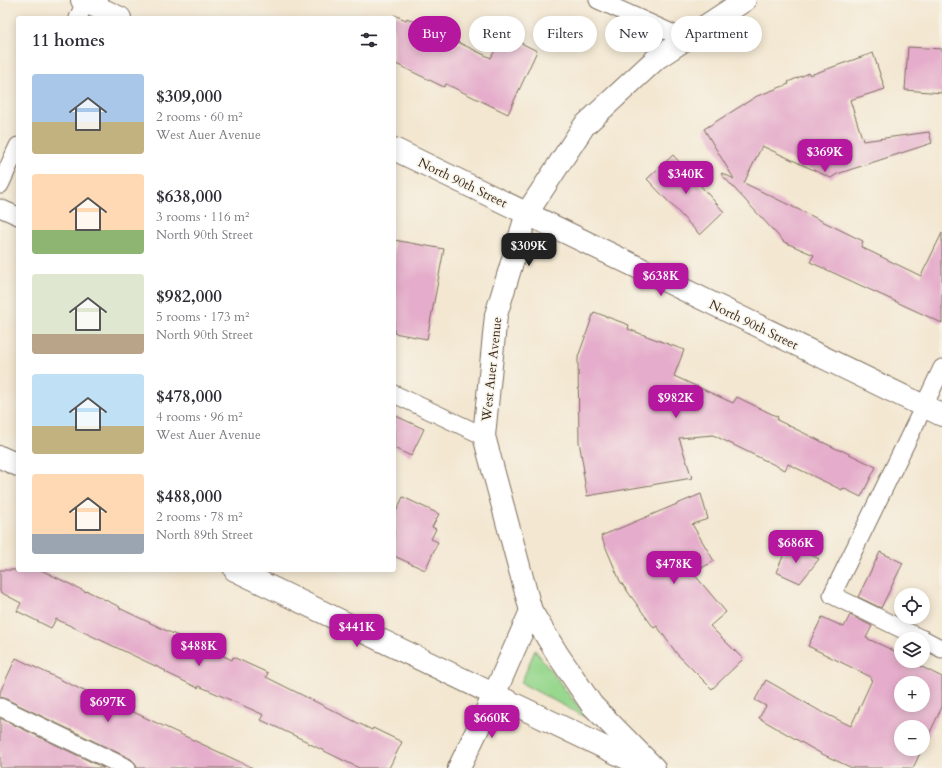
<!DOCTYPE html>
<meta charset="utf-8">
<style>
:root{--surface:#fff;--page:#f2f2f3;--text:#2b2b33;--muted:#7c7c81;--accent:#b5179e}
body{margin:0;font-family:Cardo,serif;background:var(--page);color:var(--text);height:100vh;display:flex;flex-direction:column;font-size:15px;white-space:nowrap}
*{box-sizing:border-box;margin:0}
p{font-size:13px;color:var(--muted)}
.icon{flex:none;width:22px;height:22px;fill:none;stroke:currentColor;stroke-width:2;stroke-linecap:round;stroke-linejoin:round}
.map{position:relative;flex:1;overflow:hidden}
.details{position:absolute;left:16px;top:16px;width:380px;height:556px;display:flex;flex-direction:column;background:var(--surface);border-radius:4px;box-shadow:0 2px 10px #0003}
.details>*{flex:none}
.top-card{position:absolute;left:408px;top:16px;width:380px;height:36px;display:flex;gap:8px}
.tools{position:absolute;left:894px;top:588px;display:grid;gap:8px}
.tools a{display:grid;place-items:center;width:36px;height:36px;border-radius:50%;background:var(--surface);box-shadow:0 2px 10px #0003;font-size:20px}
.price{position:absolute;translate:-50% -34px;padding:0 9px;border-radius:8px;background:var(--accent);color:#fff;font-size:13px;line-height:26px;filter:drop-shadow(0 1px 2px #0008)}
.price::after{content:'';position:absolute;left:50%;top:24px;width:12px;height:9px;margin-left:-6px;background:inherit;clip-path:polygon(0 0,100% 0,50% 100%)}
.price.on{background:#222;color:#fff}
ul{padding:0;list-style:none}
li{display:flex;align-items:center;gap:12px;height:100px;padding:0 16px}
li span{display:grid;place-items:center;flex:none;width:112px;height:80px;border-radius:4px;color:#555}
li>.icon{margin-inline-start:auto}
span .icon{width:48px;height:48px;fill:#fffc;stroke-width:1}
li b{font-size:17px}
h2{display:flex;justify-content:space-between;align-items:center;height:48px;padding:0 16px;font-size:17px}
.tag{padding:0 14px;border-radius:18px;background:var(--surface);box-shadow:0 2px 10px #0003;font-size:14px;line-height:36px}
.tag.on{background:var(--accent);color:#fff}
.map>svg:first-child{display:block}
.green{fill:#97d78e;stroke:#698056}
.building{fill:#e5adcb;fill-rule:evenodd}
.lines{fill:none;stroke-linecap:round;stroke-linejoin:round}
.lane-casing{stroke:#7b6c5d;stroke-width:19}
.street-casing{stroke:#7b6c5d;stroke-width:24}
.lane{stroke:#fff;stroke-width:17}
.street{stroke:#fff;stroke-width:22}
.labels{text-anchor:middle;stroke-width:3;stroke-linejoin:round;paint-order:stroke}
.street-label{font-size:13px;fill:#3b2a1e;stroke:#f7f3e8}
</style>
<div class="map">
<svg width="942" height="768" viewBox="0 0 942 768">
<rect width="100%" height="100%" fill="#f7f3e8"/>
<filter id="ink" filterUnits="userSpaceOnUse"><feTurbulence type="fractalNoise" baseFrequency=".025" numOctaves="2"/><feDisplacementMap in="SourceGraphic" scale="8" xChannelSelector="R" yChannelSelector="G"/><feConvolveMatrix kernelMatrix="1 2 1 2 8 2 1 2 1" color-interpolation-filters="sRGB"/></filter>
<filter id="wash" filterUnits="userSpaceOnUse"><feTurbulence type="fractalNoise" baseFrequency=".012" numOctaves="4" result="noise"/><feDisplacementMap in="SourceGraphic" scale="16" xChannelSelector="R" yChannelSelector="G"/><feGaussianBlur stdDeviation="0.9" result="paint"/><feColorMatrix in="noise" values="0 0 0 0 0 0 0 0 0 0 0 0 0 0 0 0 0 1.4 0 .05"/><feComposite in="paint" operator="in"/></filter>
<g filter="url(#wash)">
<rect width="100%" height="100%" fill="#f3e7d1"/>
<polygon class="green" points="535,650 587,718 521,683"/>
<g id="blocks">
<g class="building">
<polygon points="394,15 406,20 407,18 491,58 503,34 537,51 508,114 446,84 444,87 394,63"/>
<polygon points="908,47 942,49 942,93 905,90"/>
<polygon points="873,53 885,89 850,100 863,141 929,132 932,143 837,174 831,178 762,146 744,183 863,241 861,247 921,276 942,233 942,323 810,262 814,255 784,242 721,174 722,173 734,179 704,129 757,96 789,84 788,82 809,73 810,75"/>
<polygon points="673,155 724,212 700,235 647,179"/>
<polygon points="394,240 444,249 427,339 394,333"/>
<polygon points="594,312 629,325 628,329 684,350 674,376 733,403 737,397 778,417 777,420 841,451 841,450 876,467 861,497 843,488 842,490 788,464 785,470 713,435 679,438 692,478 587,496 583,471 584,471 579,441 578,357"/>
<polygon points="394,415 424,429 411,456 394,448"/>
<polygon points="701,494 708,519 692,524 714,561 693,573 726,612 710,626 743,659 712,689 677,654 657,626 654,628 620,581 601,536"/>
<polygon points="403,497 439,514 432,527 436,529 431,539 438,542 425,570 394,556 394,516"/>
<polygon points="789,544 819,559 800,583 776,572"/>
<polygon points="880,552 903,563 881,608 858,597"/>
<polygon points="0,570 41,570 86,592 87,591 120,607 119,608 182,638 182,636 232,660 233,657 268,673 266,677 372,730 373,728 402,742 389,768 359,768 308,743 308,742 261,720 264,715 199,686 198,688 165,672 166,671 56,619 51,628 17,611 21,603 0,592"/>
<path d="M850 615 872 626 866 638 901 654V661H910L942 677V707L923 747V727H901V749H922L913 768H852L820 753 759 718 766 706 755 700 766 680 818 710 851 726 872 680 870 679 871 677 808 646 822 617 844 627ZM901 683H923V705H901Z"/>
<polygon points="16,658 113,705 114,703 253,768 137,768 135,763 131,759 4,698 0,697 0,692"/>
<polygon points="0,718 104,768 0,768"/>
</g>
</g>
</g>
<g filter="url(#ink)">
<use href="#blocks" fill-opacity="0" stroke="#7b6c5d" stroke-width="1"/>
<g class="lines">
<defs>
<g id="lane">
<polyline points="598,0 685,39"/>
<polyline points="78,18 86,0"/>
<polyline points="0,185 18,146"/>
<polyline points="0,208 18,216"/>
<polyline points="394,394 484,436"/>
<polyline points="922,639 832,595 924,406 942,368"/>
<polyline points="923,639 942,649"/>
<polyline points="0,707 127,768"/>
</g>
<g id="street">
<polyline points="82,0 120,18"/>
<polyline points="394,149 942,415"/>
<polyline points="0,457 18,465"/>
<polyline points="235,570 647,768"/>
<polyline points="459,768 494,695 531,611"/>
<polyline points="654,768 592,705 558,655 531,611 484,436 496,315 527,213 584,126 657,58 745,0"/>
</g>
</defs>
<use href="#lane" class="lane-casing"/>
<use href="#street" class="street-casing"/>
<use href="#lane" class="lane"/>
<use href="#street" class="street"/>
</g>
</g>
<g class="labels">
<g class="street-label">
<text transform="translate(463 182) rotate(26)" y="5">North 90th Street</text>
<text transform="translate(754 324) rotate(26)" y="5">North 90th Street</text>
<text transform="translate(491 369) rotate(-84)" y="5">West Auer Avenue</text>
</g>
</g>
</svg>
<div class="tools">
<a><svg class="icon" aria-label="locate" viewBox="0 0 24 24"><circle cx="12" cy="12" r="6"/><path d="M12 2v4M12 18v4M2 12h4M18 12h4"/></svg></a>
<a><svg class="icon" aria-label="layers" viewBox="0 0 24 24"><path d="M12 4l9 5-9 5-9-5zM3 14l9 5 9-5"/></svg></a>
<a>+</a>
<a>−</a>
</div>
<b class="price" style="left:825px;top:173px">$369K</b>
<b class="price" style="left:686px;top:195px">$340K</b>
<b class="price on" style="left:529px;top:267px">$309K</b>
<b class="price" style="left:661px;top:297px">$638K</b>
<b class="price" style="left:676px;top:419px">$982K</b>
<b class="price" style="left:796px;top:564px">$686K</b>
<b class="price" style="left:674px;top:585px">$478K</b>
<b class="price" style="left:357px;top:648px">$441K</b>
<b class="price" style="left:199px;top:667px">$488K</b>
<b class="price" style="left:108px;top:723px">$697K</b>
<b class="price" style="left:492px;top:739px">$660K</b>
<div class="top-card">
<a class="tag on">Buy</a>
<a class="tag">Rent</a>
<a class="tag">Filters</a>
<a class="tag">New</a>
<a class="tag">Apartment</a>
</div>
<section class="details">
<h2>11 homes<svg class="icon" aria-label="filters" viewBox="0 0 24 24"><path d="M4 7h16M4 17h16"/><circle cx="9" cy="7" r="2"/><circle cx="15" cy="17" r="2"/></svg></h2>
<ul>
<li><span style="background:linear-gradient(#a9c7e8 60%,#c2b280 0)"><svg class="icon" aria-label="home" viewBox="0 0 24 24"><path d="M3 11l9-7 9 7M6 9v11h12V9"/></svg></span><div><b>$309,000</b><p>2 rooms · 60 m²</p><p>West Auer Avenue</p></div></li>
<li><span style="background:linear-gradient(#ffd9b3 70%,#8fb573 0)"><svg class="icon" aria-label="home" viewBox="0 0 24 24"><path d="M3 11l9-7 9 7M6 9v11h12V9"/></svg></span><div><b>$638,000</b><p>3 rooms · 116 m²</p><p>North 90th Street</p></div></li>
<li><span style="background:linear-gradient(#dfe7d0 75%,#b9a48a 0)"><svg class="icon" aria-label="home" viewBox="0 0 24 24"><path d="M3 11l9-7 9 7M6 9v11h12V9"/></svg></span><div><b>$982,000</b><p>5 rooms · 173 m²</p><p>North 90th Street</p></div></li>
<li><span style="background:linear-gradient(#bfe0f5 65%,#c2b280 0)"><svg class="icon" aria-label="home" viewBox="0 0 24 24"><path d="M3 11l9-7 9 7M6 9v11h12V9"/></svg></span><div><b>$478,000</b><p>4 rooms · 96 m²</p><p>West Auer Avenue</p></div></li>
<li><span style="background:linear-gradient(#ffd9b3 75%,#9aa5b1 0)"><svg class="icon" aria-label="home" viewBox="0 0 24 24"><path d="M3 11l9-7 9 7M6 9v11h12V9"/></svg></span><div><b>$488,000</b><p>2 rooms · 78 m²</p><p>North 89th Street</p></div></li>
</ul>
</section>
</div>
